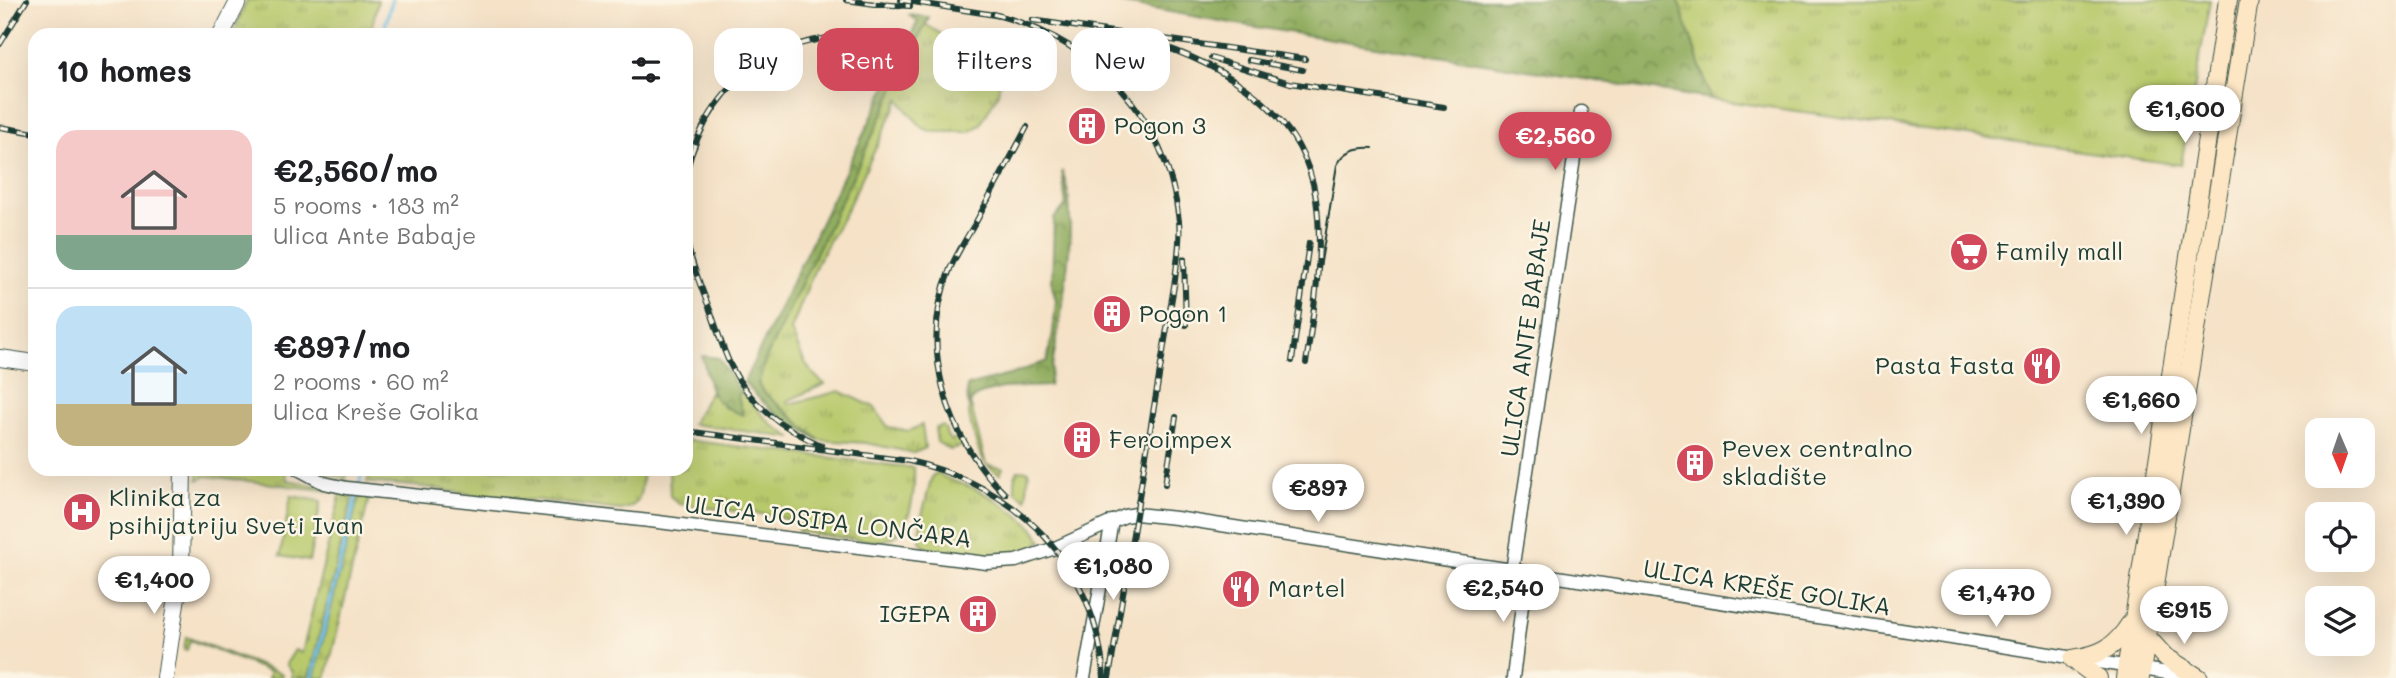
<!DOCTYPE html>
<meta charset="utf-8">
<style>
:root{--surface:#fff;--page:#f2f2f2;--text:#202124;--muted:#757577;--line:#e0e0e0;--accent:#d1495b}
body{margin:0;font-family:Mali,sans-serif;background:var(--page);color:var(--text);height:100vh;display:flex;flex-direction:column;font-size:26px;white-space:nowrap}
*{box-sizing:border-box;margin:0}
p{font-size:23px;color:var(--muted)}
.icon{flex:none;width:38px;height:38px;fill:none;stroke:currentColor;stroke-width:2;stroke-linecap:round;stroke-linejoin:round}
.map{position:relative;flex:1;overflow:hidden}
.panel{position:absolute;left:28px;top:28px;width:665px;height:448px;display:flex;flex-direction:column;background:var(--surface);border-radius:21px;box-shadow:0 7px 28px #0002}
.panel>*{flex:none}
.top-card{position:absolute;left:714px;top:28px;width:665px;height:63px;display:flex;gap:14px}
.needle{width:46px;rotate:178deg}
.fabs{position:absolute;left:2305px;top:418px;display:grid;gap:14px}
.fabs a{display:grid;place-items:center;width:70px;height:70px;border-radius:14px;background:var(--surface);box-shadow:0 7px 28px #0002;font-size:35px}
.price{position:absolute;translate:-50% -60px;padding:0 16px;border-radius:24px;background:#fff;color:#222;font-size:23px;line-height:46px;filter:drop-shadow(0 2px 4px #0008)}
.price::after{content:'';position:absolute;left:50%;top:42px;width:21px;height:16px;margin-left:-10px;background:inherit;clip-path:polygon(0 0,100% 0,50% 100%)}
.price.selected{background:var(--accent);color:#fff}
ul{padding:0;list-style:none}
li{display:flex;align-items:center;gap:21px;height:175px;padding:0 28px}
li+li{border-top:2px solid var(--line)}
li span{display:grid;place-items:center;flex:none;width:196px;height:140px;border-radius:21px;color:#555}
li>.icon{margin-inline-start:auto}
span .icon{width:84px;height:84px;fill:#fffc;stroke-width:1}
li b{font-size:30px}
h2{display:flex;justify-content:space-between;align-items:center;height:84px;padding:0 28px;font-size:30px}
.pill{padding:0 24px;border-radius:21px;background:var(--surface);box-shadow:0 7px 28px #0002;font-size:24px;line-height:63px}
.pill.selected{background:var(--accent);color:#fff}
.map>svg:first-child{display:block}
.grass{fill:url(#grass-tufts);stroke:#6c8350;stroke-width:2}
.forest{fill:url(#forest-crowns);stroke:#58754a;stroke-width:2}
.garden{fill:#b8c96c;stroke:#6c8350;stroke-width:2}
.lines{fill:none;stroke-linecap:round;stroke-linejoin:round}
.stream{stroke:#6cc0e8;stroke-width:3.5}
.minor-casing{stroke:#3f564a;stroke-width:15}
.tertiary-casing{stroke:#3f564a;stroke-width:18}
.secondary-casing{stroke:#3f564a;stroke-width:20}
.minor{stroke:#fff;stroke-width:12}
.tertiary{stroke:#fff;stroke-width:16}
.secondary{stroke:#fce6c4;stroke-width:18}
.tram{stroke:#1f3d34;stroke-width:2}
.rail-casing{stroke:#1f3d34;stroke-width:6}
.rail{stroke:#fcf5e5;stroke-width:3.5;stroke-dasharray:10;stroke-linecap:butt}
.labels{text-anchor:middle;stroke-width:5;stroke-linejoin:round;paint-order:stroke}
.poi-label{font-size:24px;fill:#1f3d34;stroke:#fcf5e5;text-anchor:start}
.street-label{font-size:24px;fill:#1f3d34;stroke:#fcf5e5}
</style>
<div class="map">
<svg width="2396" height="678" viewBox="0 0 2396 678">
<defs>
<pattern id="grass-tufts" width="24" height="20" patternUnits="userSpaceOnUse" patternTransform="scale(1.75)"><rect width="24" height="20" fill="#b8c96c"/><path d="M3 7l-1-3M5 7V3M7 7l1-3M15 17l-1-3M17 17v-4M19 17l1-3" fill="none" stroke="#95a45a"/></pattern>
<pattern id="forest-crowns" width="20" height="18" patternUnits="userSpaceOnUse" patternTransform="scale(1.75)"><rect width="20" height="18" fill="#92ad60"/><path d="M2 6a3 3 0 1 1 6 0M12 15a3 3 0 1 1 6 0" fill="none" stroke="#778e50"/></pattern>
</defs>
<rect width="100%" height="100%" fill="#fcf5e5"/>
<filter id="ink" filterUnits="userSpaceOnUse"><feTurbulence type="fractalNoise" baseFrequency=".0143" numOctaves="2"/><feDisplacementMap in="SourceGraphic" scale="14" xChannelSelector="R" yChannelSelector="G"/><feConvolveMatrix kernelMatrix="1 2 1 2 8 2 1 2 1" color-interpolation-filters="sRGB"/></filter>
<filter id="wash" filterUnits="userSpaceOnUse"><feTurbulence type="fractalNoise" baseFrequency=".00686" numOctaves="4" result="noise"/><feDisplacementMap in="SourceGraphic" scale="28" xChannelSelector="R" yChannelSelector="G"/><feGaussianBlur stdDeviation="1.57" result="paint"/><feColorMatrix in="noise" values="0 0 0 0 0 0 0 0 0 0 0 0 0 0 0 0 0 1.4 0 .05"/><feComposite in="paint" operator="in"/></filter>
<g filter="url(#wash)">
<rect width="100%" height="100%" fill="#f5e2c7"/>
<g class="grass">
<polygon points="247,0 378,0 370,35 232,35"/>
<polygon points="1678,0 2210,0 2181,165 1711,99"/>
<path d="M925 24 994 66 1001 73 998 94 980 125 969 132H932L923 128 909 113 899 99 846 211 817 263 791 330C799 350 806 372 825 384L787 401 789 404 840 391 874 407 888 427 909 431 922 425 925 448 914 453 866 443 819 440 763 392 758 384 766 358Z"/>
<polygon points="740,391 772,425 793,438 692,424 710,392 725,408 738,396"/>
<path d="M970 402 986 465 1003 468 1000 474C995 471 989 468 986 464 978 453 965 413 970 402Z"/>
<polygon points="942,426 945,428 947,436 952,441 956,437 962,446 950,450 937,442 935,428"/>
<path d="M686 440 914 468C915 489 912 535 886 540 869 544 818 534 798 531L799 523 769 515 679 504 670 496 669 469H686Z"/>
<polygon points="198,469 285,469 287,480 349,492 349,495 353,496 309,678 292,678 292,672 286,664 295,650 302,653 341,492 206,476 198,480"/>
<polygon points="312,469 348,469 346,479"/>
<path d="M371 469H643C640 490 645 506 620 510L539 500H505L426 487 367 482Z"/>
<polygon points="1018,470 1029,471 1026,499 1015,491 1015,476"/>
<path d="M937 473C948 481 961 483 973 488 993 497 1033 521 1042 541 1008 567 965 556 926 548L920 541 921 519 932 476Z"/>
<polygon points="366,494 373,495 369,498 326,678 314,678 357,503 360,497"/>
<polygon points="186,637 282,674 282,676 268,678 270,672 190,640 187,650 184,650"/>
</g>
<g class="forest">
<polygon points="1103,0 1678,0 1711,99 1237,24"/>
<path d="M908 15 929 17 766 358 758 384 763 392 819 440C788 424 767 409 744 382L918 21Z"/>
<path d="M1062 171C1083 220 1057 331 1049 386L1002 388 980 394 968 404 967 386 1013 374 1047 361 1053 333 1056 301 1052 285 1054 218 1066 206Z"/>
<path d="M702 356 719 358 740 391 738 396 743 415C707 402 711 389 702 356Z"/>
</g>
<polygon class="garden" points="291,496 321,501 309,561 280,556"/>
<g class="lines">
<g class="stream">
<polyline points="386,35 385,26 392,0"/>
<polyline points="359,486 363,469"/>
<polyline points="312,678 357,493"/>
</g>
</g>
</g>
<g filter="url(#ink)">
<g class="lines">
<defs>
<g id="minor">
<polyline points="298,469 324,483 347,488 650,521 987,563 1016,561 1055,548 1125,516 1136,514 1176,518 1914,632 2192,677"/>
<polyline points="1512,571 1581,112"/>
<polyline points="1084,678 1112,521"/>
<polyline points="1513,678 1526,573"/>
</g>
<g id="tertiary">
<polyline points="221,35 239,0"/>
<polyline points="0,358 35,363"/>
<polyline points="165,678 181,569 183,469"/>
</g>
<g id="secondary">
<polyline points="2147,637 2164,656 2199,678"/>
<path d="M2073 659C2100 655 2115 648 2130 624"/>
<polyline points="2073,659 2098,678"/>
<polyline points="2125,678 2228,0"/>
<polyline points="2140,678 2249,0"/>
</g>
</defs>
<use href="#minor" class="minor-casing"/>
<use href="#tertiary" class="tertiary-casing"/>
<use href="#secondary" class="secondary-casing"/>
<use href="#minor" class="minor"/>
<use href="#tertiary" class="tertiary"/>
<use href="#secondary" class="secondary"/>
<path class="tram" d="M1317 286 1337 165C1345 150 1357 147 1373 148"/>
<defs>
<g id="rail">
<polyline points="846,0 875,4 910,6"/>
<polyline points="901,0 1001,16"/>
<path d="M993 14C1094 40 1167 115 1179 221 1181 240 1177 260 1175 280L1109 678"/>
<polyline points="1032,20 1133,35"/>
<path d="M1123 34C1208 56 1302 102 1316 199 1324 254 1314 309 1306 363"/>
<polyline points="1164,39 1305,59"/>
<polyline points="0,44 27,0"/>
<polyline points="1211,58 1290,83 1444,107"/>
<polyline points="1249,60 1303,70"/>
<polyline points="0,127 35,133"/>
<path d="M686 173C710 73 800 14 900 46"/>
<path d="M686 238C691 263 701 287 710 310 717 328 722 348 731 366 750 405 782 428 821 445"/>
<polyline points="1184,259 1186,325"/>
<polyline points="1292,361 1309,243"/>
<path d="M686 431 909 461C1018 486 1096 564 1104 678"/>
<polyline points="1165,484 1176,417"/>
<path d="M1005 494C946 437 918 348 950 269 957 253 967 237 976 222 993 190 1010 159 1027 127"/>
</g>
</defs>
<use href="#rail" class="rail-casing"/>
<use href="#rail" class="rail"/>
</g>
</g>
<defs>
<symbol id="building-disc" viewBox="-11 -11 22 22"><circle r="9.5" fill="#d1495b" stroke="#fcf5e5"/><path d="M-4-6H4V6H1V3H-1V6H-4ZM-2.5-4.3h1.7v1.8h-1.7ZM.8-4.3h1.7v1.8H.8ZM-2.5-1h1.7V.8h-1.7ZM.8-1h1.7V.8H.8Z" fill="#fff"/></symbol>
<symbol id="supermarket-disc" viewBox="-11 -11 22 22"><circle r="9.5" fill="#d1495b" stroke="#fcf5e5"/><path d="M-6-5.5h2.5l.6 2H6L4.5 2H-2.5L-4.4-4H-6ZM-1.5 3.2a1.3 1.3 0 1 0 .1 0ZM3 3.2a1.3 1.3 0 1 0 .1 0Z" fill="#fff"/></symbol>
<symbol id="restaurant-disc" viewBox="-11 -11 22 22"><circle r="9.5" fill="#d1495b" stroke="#fcf5e5"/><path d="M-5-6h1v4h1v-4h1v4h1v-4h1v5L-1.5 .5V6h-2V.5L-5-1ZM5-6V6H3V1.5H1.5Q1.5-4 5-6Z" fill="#fff"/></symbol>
<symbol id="hospital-disc" viewBox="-11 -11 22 22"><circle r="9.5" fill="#d1495b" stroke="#fcf5e5"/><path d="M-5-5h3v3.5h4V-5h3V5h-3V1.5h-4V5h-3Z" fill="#fff"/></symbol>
</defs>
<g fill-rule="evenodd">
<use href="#building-disc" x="1065" y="104" width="44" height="44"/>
<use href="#supermarket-disc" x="1947" y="230" width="44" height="44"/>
<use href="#building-disc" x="1090" y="292" width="44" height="44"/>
<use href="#restaurant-disc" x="2020" y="344" width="44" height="44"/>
<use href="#building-disc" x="1060" y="418" width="44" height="44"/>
<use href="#building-disc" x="1673" y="441" width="44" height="44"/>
<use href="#hospital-disc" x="60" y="490" width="44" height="44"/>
<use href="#restaurant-disc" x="1219" y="567" width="44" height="44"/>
<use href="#building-disc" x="956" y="592" width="44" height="44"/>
</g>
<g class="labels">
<g class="poi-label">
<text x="1114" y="134">Pogon 3</text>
<text x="1996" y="260">Family mall</text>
<text x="1139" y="322">Pogon 1</text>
<text x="2015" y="374" text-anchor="end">Pasta Fasta</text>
<text x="1109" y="448">Feroimpex</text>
<text x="1722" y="457">Pevex centralno<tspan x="1722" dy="28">skladište</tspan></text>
<text x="109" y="506">Klinika za<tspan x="109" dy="28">psihijatriju Sveti Ivan</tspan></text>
<text x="1268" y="597">Martel</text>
<text x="951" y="622" text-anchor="end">IGEPA</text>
</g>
<g class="street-label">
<text transform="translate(1526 338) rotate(-82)" y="8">ULICA ANTE BABAJE</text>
<text transform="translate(828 522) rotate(7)" y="8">ULICA JOSIPA LONČARA</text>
<text transform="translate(1767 588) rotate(9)" y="8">ULICA KREŠE GOLIKA</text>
</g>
</g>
</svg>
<div class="fabs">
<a><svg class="needle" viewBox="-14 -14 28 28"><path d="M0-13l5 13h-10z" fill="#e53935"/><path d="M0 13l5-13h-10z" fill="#757577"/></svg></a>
<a><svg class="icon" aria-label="locate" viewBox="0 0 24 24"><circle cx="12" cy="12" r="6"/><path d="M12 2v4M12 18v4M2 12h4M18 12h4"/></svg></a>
<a><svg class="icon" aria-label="layers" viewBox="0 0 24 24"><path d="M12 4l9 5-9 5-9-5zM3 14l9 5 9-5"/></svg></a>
</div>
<b class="price" style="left:2185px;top:145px">€1,600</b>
<b class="price selected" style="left:1555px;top:172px">€2,560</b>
<b class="price" style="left:2141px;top:436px">€1,660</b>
<b class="price" style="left:1318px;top:524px">€897</b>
<b class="price" style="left:2126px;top:537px">€1,390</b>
<b class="price" style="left:1113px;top:602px">€1,080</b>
<b class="price" style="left:154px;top:616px">€1,400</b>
<b class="price" style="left:1503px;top:624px">€2,540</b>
<b class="price" style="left:1996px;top:629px">€1,470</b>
<b class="price" style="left:2184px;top:646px">€915</b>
<div class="top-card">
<a class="pill">Buy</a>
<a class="pill selected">Rent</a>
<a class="pill">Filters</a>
<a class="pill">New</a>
</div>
<section class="panel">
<h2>10 homes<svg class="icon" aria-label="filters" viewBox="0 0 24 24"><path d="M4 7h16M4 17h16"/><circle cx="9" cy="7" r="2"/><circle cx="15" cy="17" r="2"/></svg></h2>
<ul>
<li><span style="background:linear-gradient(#f6c9c9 75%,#7fa58c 0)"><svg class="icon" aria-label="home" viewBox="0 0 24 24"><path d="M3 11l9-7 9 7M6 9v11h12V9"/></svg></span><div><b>€2,560/mo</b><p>5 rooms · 183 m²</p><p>Ulica Ante Babaje</p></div></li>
<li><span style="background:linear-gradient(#bfe0f5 70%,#c2b280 0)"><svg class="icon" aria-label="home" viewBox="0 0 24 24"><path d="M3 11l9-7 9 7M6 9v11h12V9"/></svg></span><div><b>€897/mo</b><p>2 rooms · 60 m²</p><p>Ulica Kreše Golika</p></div></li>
</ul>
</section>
</div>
